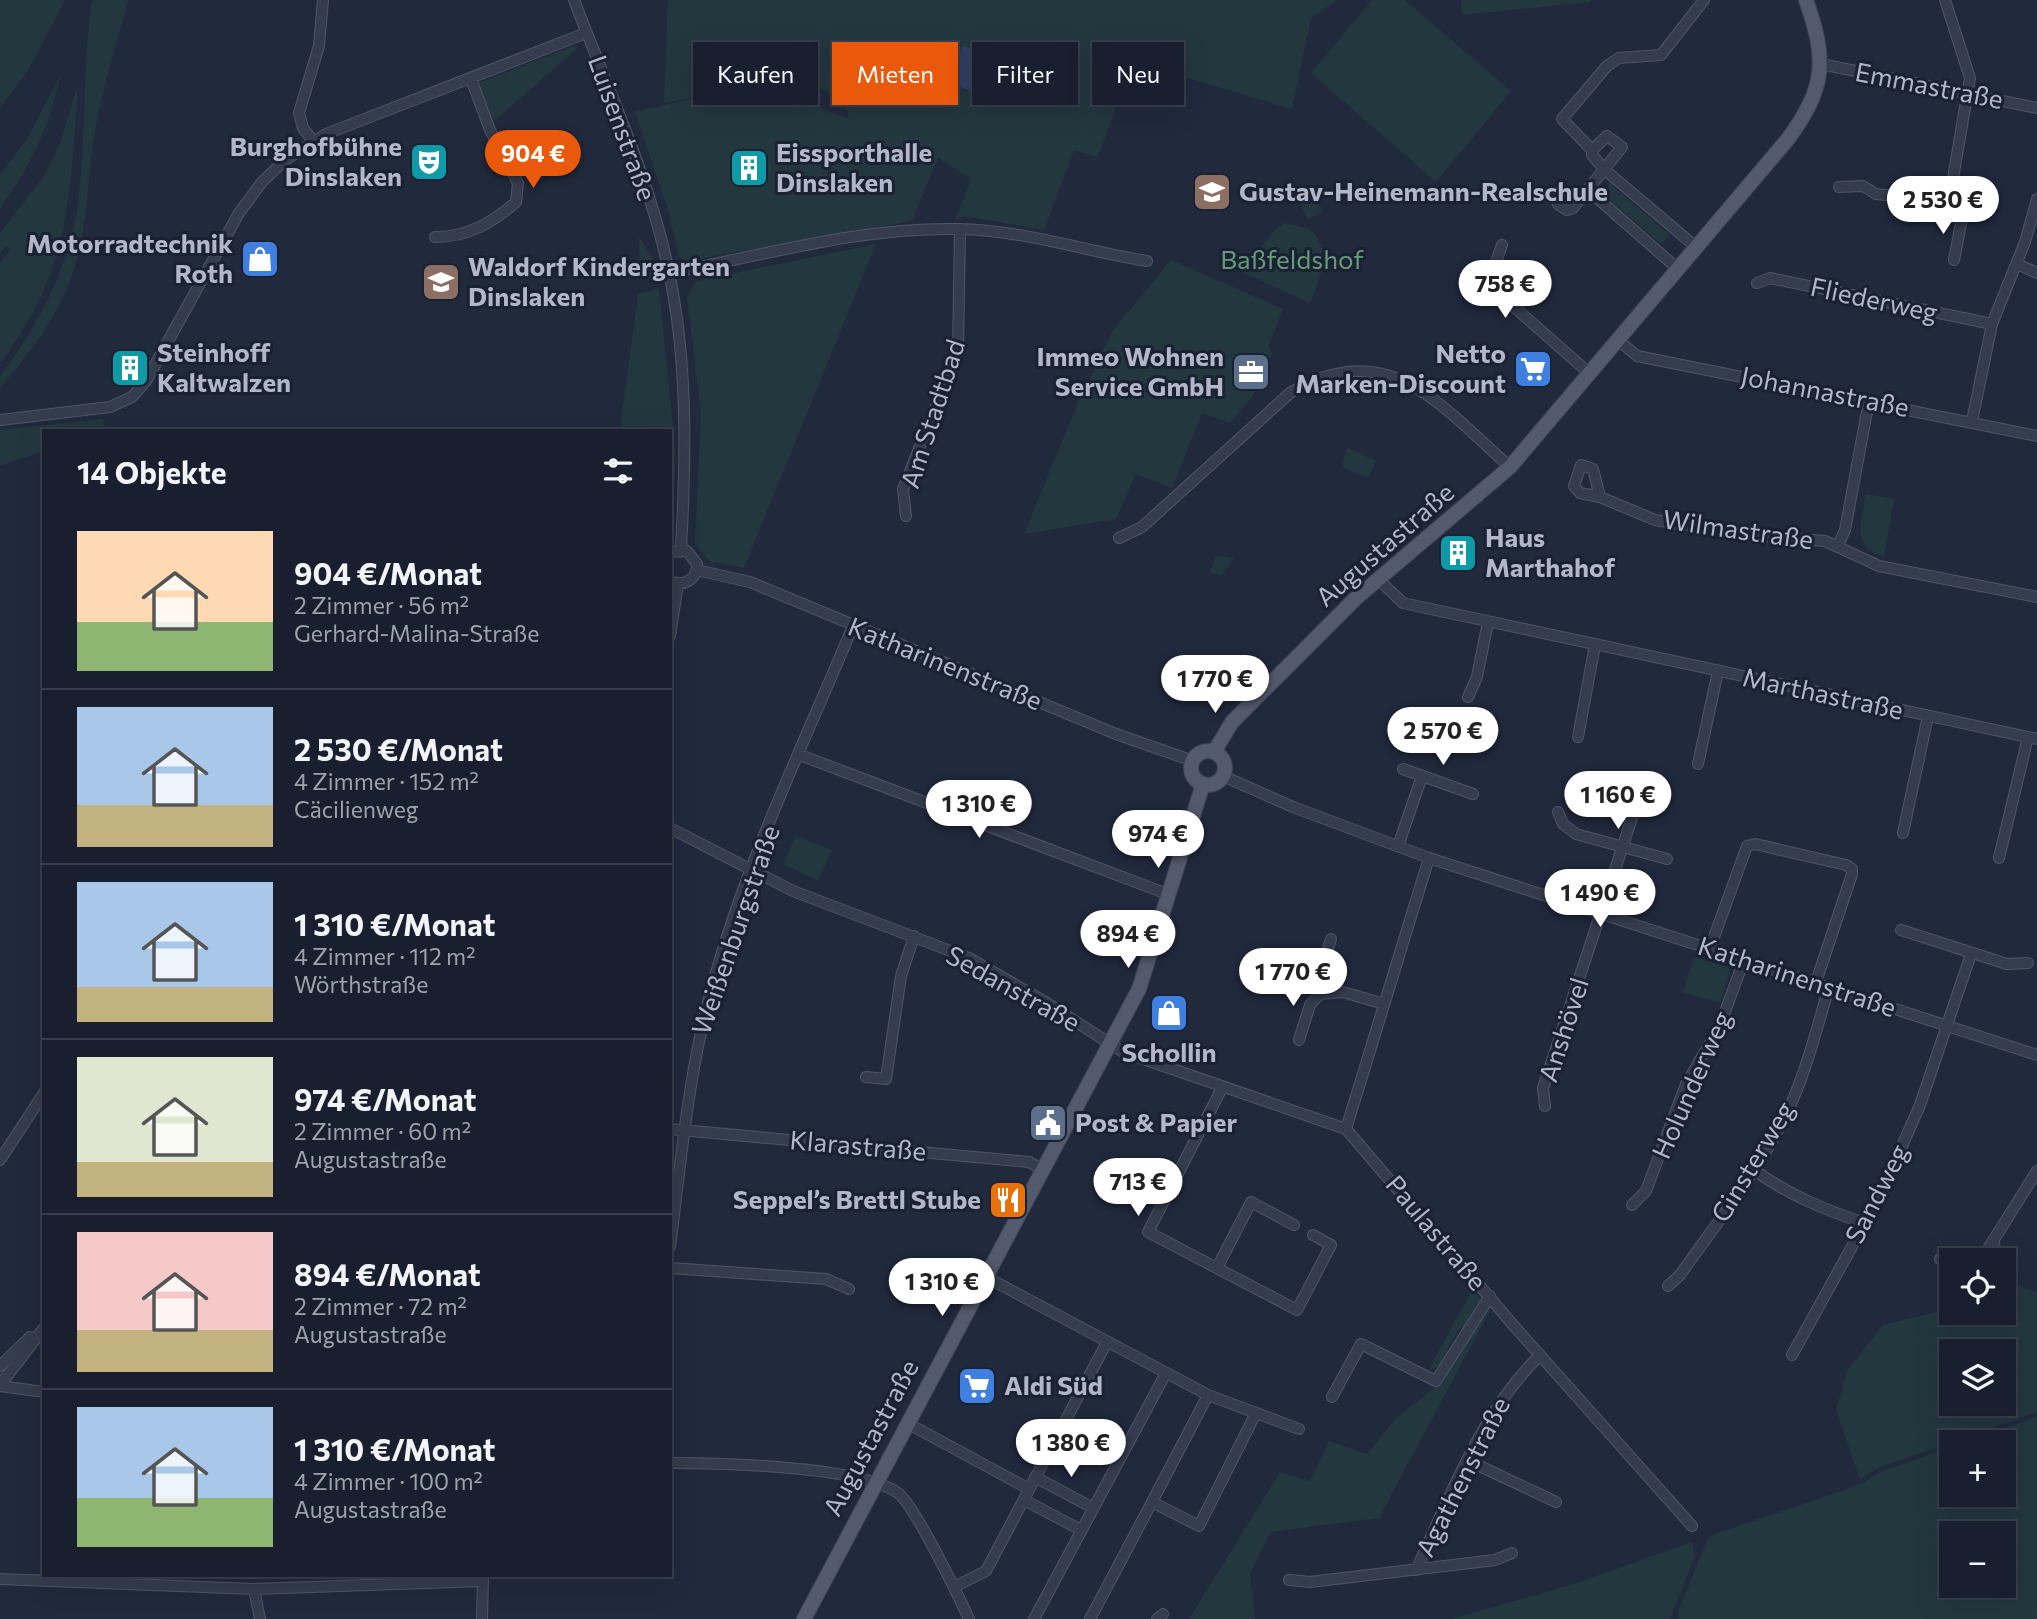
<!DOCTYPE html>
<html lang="de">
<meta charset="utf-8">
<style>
:root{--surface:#191f2e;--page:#222736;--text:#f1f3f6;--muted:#9fa2aa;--line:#373d4a;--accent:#ea580c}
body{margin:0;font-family:Commissioner,sans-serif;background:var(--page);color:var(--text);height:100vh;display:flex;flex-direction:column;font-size:26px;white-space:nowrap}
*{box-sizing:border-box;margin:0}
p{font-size:23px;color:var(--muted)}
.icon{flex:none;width:38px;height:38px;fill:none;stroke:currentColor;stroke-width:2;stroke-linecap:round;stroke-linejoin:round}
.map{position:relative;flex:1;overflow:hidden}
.details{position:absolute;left:42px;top:429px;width:630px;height:1148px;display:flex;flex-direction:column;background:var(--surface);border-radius:0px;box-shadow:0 7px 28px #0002,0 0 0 2px var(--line)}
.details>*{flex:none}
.banner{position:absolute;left:693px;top:42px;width:665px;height:63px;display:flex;gap:14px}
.controls{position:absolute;left:1939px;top:1248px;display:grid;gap:14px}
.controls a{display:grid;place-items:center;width:77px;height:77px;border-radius:0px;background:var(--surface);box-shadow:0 7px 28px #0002,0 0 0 2px var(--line);font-size:35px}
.price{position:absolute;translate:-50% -60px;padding:0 16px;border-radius:24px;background:#fff;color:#222;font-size:23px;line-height:46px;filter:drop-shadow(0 2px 4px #0008)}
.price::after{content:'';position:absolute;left:50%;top:42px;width:21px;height:16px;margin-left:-10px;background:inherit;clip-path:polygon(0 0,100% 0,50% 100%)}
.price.on{background:var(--accent);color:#fff}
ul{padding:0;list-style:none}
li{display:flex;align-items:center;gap:21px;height:175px;padding:0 35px}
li+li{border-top:2px solid var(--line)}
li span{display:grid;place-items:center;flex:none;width:196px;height:140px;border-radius:0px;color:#555}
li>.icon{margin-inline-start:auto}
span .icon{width:84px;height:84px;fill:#fffc;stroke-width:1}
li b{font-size:30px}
h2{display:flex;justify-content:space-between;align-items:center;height:84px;padding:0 35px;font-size:30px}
.tag{padding:0 24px;border-radius:0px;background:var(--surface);box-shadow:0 7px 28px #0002,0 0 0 2px var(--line);font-size:24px;line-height:63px}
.tag.on{background:var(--accent);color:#fff}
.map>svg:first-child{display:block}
.green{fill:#23373e;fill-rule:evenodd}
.water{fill:#323f63}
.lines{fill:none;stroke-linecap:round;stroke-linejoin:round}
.minor-casing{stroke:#505668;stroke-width:12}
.major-casing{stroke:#3e4556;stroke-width:16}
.minor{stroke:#353c4d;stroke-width:10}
.major{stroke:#535a6d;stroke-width:14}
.labels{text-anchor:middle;stroke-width:6;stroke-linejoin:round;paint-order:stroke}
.street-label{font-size:26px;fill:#b1b6c9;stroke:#1a2132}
.poi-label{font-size:26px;font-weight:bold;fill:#b1b6c9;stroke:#1a2132;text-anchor:start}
.park-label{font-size:26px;fill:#669b7a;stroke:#1a2132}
</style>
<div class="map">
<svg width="2037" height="1619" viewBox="0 0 2037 1619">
<rect width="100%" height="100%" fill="#21293d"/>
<g class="green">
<polygon points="0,0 65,0 29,69 0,108"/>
<path d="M92 0H128C116 47 99 97 93 145 85 204 87 250 59 306 44 336 21 362 0 388V376C38 326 70 266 78 203 87 135 82 67 92 0Z"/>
<path d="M668 0H1338L1311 18 1292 109 1133 62 1098 157 1074 150 1044 230 963 216 955 220 971 179 938 158 912 221 687 261 679 257 667 207 635 112 701 96 664 103ZM749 50 805 74 849 112 847 118 813 105 820 93 804 78 749 53 743 64Z"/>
<polygon points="1372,0 1405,0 1511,91 1436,182 1311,73"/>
<polygon points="1461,0 1591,0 1591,2 1462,15"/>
<polygon points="573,46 579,47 492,123 476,84"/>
<path d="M61 74C50 125 31 167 0 208V175L27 139Z"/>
<path d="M78 85C70 195 71 271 0 363V263L11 249 6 246 0 253V233L44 176 60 143Z"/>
<polygon points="1610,184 1670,235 1662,244 1602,194"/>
<polygon points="1310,189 1322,212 1308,219 1296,197"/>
<path d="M1285 223 1309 229C1334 249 1320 279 1310 303L1240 271 1276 229Z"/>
<polygon points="639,237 654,260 659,276 640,279"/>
<polygon points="876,244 744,568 710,562 695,544 701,414 687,297 696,281"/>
<polygon points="1171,260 1283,309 1269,345 1272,354 1253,396 1230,423 1202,413 1172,488 1136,474 1116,519 1024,534 1077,405 1113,330"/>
<polygon points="659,288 676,456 670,531 670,430 620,430 638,294"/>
<polygon points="103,419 105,430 44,430 44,451 0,466 0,430"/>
<polygon points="1347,447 1376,461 1368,478 1342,467"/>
<path d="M1866 494 1894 499 1884 556C1850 550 1862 518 1866 494Z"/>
<polygon points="1222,556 1234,558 1222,575 1210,573 1215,557"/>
<polygon points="796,836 832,850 818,881 783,864"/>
<polygon points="1694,957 1728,967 1730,973 1720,1003 1683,992"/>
<path d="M2004 1281 2037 1292V1412L1878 1468 1860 1479 1836 1410 1847 1371 1883 1325 1940 1311 1971 1319 1973 1324 2006 1316ZM2004 1351V1404H1951V1351Z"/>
<polygon points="1472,1290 1482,1301 1477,1303 1466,1327 1459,1329 1447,1349 1449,1355 1443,1365 1428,1371"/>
<polygon points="1487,1307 1490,1311 1379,1518 1271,1532 1250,1573 1255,1619 1189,1619 1280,1472 1310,1481 1329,1441 1367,1454 1396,1418 1439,1384"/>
<path d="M2037 1417V1619H1678L1679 1609 1709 1536 1861 1484 1880 1472 1951 1447V1494H2004V1442H1965ZM1951 1533H2004V1586H1951Z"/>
<polygon points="1692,1542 1695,1556 1670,1619 1451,1619 1571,1585"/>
</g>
<polygon class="water" points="963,46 999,59 992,77 983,74 976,93 939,79 946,58 957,62"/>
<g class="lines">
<defs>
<g id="minor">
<path d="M574 0C608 89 650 179 669 272 688 363 686 457 681 549"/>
<polyline points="1821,64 2037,108"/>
<polyline points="313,141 303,128 299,113 319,46 323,0"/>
<polyline points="1839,187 1863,186 1876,194 1949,202 1970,78 1945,0"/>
<polyline points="1589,191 1678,269"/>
<polyline points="1555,195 1558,204 1567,210 1573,208 1622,147 1607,136 1592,150"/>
<polyline points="1949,202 1964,208 1954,260"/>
<path d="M435 237C468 237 492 223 516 202L518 183 490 130 471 79"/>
<polyline points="1502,245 1488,284 1589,373"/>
<polyline points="1696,247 1605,170 1592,155 1592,150 1562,119 1607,66 1619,58 1661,55 1704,0"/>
<polyline points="2017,264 2037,273"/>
<path d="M669 273C766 255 860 227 958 229 1023 230 1084 251 1147 261"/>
<polyline points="1757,283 1770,278 1992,324"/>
<polyline points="1618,340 1637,356 2037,436"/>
<polyline points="0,420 110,407 132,397 146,381 239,213 262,182 285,160 326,134 586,33"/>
<polyline points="1972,421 1992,324 2025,242 2037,199"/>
<polyline points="1600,497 1593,469 1581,465 1574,486 1580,493 1600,497 1655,520 1747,535 1825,541 1879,566 2037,597"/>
<polyline points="906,516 903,489 958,351 960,229"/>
<path d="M1119 538 1142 527 1290 393C1388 334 1441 406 1510 467"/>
<polyline points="1838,545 1845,530 1869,401"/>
<path d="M670 552 687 551 697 564C697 580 684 587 670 581"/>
<polyline points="697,570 750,582 1116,734 1193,761"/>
<polyline points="1378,579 1403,603 2037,739"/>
<polyline points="670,636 678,584"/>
<polyline points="1468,697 1477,677 1488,622"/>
<polyline points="1578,737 1595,645"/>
<polyline points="800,755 1170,895"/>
<polyline points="1698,764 1718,671"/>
<polyline points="1403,769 1473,794"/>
<polyline points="1223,776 1293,807 1429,858 2037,1055"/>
<polyline points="1558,812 1563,824 1576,834 1667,859"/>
<polyline points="670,828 793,891 969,958 1047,1003 1123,1052 1346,1129 1514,1326 1692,1526"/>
<polyline points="1903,833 1928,716"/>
<polyline points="1398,846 1422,776"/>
<polyline points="1999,858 2028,737"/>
<polyline points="1901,930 2007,964 2028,963"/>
<polyline points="1710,948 1747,846 1755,844 1846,865 1852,869 1852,874 1816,982"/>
<polyline points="1320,994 1318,981 1331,939"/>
<polyline points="1299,1040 1310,1005 1320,994 1343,992 1384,1004"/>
<polyline points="866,1077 886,1079 901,976 914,936"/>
<polyline points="1222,1088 1148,1232 1297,1310 1331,1245 1313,1235"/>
<polyline points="1545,1106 1543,1088 1634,812"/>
<polyline points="670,1129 1029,1162 1043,1170"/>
<polyline points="1346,1129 1429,858"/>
<polyline points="0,1160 44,1093"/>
<path d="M1754 1170C1789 1195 1823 1209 1864 1223"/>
<polyline points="1632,1205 1646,1191 1686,1084 1719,1028 1744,960"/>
<polyline points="1993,1241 1999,1260"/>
<path d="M670 1247C681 1162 688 1075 711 991 744 866 803 746 853 626"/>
<polyline points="1940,1259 1951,1262"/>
<polyline points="1981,1260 2037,1171"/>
<polyline points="670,1268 826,1279 849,1289"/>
<polyline points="1217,1268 1251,1202 1294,1225"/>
<polyline points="984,1276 1208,1395 1299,1429"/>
<path d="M1668 1286 1680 1275C1716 1224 1756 1174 1784 1119 1805 1077 1816 1031 1829 987"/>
<polyline points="1792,1355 1881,1194 1920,1105 1971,954"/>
<polyline points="0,1366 30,1337"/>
<polyline points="0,1385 44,1328"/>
<polyline points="0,1386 44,1392"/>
<polyline points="1208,1395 1152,1502 1199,1526 1256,1413"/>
<polyline points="1332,1397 1361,1344 1436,1381 1490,1296"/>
<polyline points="907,1423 1029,1489"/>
<polyline points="1467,1460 1556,1502"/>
<path d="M670 1463C719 1463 860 1466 898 1493 915 1506 958 1595 969 1619"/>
<polyline points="1035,1477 1093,1508"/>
<polyline points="1024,1500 1081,1530"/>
<path d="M1416 1570C1451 1495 1480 1414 1540 1355"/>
<polyline points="0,1579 254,1589 483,1581"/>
<polyline points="1289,1580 1310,1582 1495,1560 1512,1553"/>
<polyline points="954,1587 986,1571 1107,1342"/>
<polyline points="254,1589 260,1619"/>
<polyline points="482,1619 483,1575"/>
<polyline points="1034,1619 1166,1373"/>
<polyline points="1090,1619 1152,1502"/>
<polyline points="1157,1619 1163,1614"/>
</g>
<g id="major">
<circle cx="1208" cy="768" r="17"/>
<path d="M1214 752 1232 722 1355 599 1510 467 1788 139C1826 87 1827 60 1806 0"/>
<polyline points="804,1619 1139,989 1203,784"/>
</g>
</defs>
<use href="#minor" class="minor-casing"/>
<use href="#major" class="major-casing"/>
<use href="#minor" class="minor"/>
<use href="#major" class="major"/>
</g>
<defs>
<symbol id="theatre-square" viewBox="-11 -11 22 22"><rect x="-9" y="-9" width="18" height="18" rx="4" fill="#0f9aa8" stroke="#1a2132"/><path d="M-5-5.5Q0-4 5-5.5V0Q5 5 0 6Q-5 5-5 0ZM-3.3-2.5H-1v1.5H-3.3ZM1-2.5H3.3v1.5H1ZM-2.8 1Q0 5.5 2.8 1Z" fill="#fff"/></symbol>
<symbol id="building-square" viewBox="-11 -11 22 22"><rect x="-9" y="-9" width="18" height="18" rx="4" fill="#0f9aa8" stroke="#1a2132"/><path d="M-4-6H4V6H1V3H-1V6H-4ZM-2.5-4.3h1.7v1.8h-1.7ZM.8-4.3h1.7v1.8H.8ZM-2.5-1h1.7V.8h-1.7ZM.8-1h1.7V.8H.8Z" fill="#fff"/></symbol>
<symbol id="school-square" viewBox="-11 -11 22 22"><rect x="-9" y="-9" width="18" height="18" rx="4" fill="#8d6e63" stroke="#1a2132"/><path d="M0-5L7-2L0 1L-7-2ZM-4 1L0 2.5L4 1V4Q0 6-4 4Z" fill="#fff"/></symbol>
<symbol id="shop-square" viewBox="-11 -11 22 22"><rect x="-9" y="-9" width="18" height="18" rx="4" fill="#3f7fe0" stroke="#1a2132"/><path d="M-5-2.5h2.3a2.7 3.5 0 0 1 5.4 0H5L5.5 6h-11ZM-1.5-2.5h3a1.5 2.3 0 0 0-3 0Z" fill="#fff"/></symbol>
<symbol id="supermarket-square" viewBox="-11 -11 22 22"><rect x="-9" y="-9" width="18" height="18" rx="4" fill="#3f7fe0" stroke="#1a2132"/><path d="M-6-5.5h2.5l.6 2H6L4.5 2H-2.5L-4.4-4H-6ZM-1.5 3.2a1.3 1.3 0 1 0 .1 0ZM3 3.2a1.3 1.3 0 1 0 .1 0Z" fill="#fff"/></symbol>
<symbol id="office-square" viewBox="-11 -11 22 22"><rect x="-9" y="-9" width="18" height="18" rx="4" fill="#5c6f8a" stroke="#1a2132"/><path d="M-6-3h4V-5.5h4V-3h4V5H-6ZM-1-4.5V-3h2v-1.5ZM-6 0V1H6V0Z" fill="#fff"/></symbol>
<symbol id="civic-square" viewBox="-11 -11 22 22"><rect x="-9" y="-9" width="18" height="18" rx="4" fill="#5c6f8a" stroke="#1a2132"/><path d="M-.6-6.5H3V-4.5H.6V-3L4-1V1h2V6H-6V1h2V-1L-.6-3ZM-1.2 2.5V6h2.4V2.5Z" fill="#fff"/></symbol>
<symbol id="restaurant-square" viewBox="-11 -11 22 22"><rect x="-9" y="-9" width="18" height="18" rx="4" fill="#e8710a" stroke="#1a2132"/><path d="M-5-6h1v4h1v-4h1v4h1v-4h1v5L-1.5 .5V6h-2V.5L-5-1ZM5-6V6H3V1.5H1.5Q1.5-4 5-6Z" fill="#fff"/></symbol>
</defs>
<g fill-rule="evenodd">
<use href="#theatre-square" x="407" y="140" width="44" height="44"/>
<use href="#building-square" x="727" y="146" width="44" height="44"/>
<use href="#school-square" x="1190" y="170" width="44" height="44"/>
<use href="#shop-square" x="238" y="237" width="44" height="44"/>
<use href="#school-square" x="419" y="260" width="44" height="44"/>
<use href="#building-square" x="108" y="346" width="44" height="44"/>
<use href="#supermarket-square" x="1511" y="347" width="44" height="44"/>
<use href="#office-square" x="1229" y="350" width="44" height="44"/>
<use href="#building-square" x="1436" y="531" width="44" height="44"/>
<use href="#shop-square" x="1147" y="991" width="44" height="44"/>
<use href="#civic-square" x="1026" y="1101" width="44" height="44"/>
<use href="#restaurant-square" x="986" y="1178" width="44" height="44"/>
<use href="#supermarket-square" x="955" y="1364" width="44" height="44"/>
</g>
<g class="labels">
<g class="street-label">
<text transform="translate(1929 86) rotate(11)" y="9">Emmastraße</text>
<text transform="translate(622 128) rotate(70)" y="9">Luisenstraße</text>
<text transform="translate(1874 300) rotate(12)" y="9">Fliederweg</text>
<text transform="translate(1825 392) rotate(11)" y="9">Johannastraße</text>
<text transform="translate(933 414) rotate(-72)" y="9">Am Stadtbad</text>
<text transform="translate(1738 530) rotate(8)" y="9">Wilmastraße</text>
<text transform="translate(1385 545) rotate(-41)" y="9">Augustastraße</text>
<text transform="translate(945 664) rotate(22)" y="9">Katharinenstraße</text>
<text transform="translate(1823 694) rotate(12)" y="9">Marthastraße</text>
<text transform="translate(736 930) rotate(-71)" y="9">Weißenburgstraße</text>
<text transform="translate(1797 977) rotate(18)" y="9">Katharinenstraße</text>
<text transform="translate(1013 989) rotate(29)" y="9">Sedanstraße</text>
<text transform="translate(1564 1030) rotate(-72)" y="9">Anshövel</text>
<text transform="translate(1692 1085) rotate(-66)" y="9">Holunderweg</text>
<text transform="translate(858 1146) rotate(5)" y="9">Klarastraße</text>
<text transform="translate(1753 1162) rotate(-59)" y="9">Ginsterweg</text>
<text transform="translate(1877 1194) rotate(-63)" y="9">Sandweg</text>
<text transform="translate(1436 1233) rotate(50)" y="9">Paulastraße</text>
<text transform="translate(871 1438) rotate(-62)" y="9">Augustastraße</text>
<text transform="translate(1463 1477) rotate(-63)" y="9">Agathenstraße</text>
</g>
<g class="poi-label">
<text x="402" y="156" text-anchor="end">Burghofbühne<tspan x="402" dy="30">Dinslaken</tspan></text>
<text x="776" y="162">Eissporthalle<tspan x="776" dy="30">Dinslaken</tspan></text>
<text x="1239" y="201">Gustav-Heinemann-Realschule</text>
<text x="233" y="253" text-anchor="end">Motorradtechnik<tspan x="233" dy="30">Roth</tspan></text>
<text x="468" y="276">Waldorf Kindergarten<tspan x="468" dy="30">Dinslaken</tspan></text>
<text x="157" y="362">Steinhoff<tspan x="157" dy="30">Kaltwalzen</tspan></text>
<text x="1506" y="363" text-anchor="end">Netto<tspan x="1506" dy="30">Marken-Discount</tspan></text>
<text x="1224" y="366" text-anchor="end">Immeo Wohnen<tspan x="1224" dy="30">Service GmbH</tspan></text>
<text x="1485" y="547">Haus<tspan x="1485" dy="30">Marthahof</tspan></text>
<text x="1169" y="1062" text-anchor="middle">Schollin</text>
<text x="1075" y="1132">Post &amp; Papier</text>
<text x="981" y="1209" text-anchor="end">Seppel’s Brettl Stube</text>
<text x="1004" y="1395">Aldi Süd</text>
</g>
<g class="park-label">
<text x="1292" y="269">Baßfeldshof</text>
</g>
</g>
</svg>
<div class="controls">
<a><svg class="icon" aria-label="locate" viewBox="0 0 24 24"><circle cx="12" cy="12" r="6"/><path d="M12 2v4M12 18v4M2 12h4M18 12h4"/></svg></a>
<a><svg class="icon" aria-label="layers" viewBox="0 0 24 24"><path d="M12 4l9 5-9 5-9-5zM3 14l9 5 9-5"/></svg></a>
<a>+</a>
<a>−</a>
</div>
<b class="price on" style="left:533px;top:190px">904 €</b>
<b class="price" style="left:1943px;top:236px">2 530 €</b>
<b class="price" style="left:1505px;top:320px">758 €</b>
<b class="price" style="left:1215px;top:715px">1 770 €</b>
<b class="price" style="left:1443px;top:767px">2 570 €</b>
<b class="price" style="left:1618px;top:831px">1 160 €</b>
<b class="price" style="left:979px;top:840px">1 310 €</b>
<b class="price" style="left:1158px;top:870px">974 €</b>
<b class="price" style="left:1600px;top:929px">1 490 €</b>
<b class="price" style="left:1128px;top:970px">894 €</b>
<b class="price" style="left:1293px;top:1008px">1 770 €</b>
<b class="price" style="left:1138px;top:1218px">713 €</b>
<b class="price" style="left:942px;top:1318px">1 310 €</b>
<b class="price" style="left:1071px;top:1479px">1 380 €</b>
<div class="banner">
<a class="tag">Kaufen</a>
<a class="tag on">Mieten</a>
<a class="tag">Filter</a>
<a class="tag">Neu</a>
</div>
<section class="details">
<h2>14 Objekte<svg class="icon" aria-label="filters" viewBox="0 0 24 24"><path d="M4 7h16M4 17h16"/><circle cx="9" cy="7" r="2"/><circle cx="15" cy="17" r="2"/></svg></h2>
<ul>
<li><span style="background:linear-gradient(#ffd9b3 65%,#8fb573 0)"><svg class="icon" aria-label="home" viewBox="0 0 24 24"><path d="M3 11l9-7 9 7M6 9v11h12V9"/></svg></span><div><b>904 €/Monat</b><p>2 Zimmer · 56 m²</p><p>Gerhard-Malina-Straße</p></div></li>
<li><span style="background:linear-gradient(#a9c7e8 70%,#c2b280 0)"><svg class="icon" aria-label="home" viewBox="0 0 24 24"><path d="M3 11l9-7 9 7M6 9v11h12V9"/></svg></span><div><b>2 530 €/Monat</b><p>4 Zimmer · 152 m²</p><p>Cäcilienweg</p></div></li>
<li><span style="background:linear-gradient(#a9c7e8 75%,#c2b280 0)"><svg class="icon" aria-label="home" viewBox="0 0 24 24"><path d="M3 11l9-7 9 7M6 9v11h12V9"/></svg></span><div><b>1 310 €/Monat</b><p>4 Zimmer · 112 m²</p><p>Wörthstraße</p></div></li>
<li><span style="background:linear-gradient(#dfe7d0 75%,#c2b280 0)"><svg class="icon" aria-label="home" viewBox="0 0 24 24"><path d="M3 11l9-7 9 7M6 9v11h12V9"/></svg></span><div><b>974 €/Monat</b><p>2 Zimmer · 60 m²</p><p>Augustastraße</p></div></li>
<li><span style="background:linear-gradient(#f6c9c9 70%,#c2b280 0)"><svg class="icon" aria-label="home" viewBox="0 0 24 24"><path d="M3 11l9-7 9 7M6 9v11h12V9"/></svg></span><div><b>894 €/Monat</b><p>2 Zimmer · 72 m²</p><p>Augustastraße</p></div></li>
<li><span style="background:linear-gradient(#a9c7e8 65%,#8fb573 0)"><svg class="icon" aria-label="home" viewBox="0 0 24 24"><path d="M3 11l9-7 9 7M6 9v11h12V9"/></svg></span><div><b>1 310 €/Monat</b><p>4 Zimmer · 100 m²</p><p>Augustastraße</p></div></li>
</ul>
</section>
</div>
